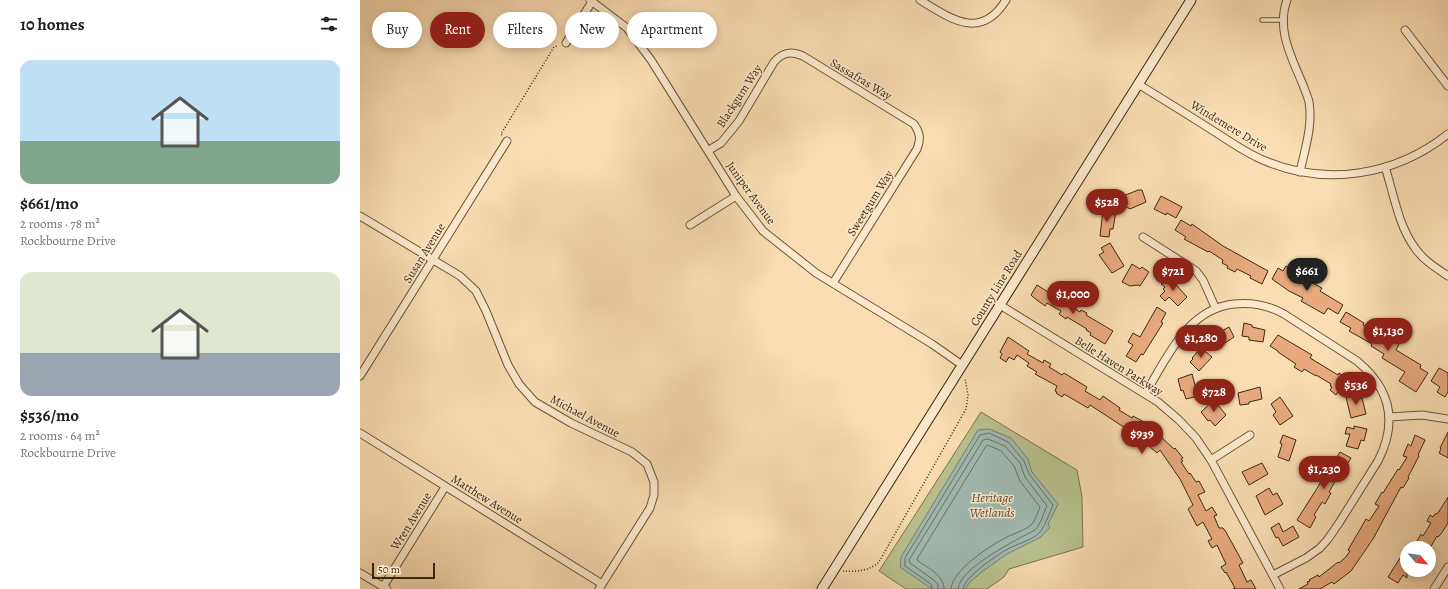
<!DOCTYPE html>
<meta charset="utf-8">
<style>
:root{--surface:#fff;--page:#f6f6f6;--text:#202124;--muted:#757577;--accent:#8f2418}
body{margin:0;font-family:Alegreya,serif;background:var(--page);color:var(--text);height:100vh;display:flex;flex-direction:column;font-size:15px;white-space:nowrap}
*{box-sizing:border-box;margin:0}
p{font-size:13px;color:var(--muted)}
.icon{flex:none;width:22px;height:22px;fill:none;stroke:currentColor;stroke-width:2;stroke-linecap:round;stroke-linejoin:round}
.map{position:relative;flex:1;overflow:hidden}
.panel{display:flex;flex-direction:column;background:var(--surface);width:360px}
.panel>*{flex:none}
.banner{position:absolute;left:12px;top:12px;width:380px;height:36px;display:flex;gap:8px}
.needle{width:26px;rotate:119deg}
.tools{position:absolute;left:1040px;top:541px;display:grid;gap:8px}
.tools a{display:grid;place-items:center;width:36px;height:36px;border-radius:50%;background:var(--surface);box-shadow:0 2px 10px #0003;font-size:20px}
.scale{position:absolute;left:12px;bottom:10px;width:63px;box-sizing:border-box;padding-left:4px;border:2px solid #3c280f;border-top:0;font-size:11px;line-height:14px;white-space:nowrap;color:#3c280f;-webkit-text-stroke:3px #fce9cd;paint-order:stroke}
.price{position:absolute;translate:-50% -34px;padding:0 9px;border-radius:14px;background:var(--accent);color:#fff;font-size:13px;line-height:26px;filter:drop-shadow(0 1px 2px #0008)}
.price::after{content:'';position:absolute;left:50%;top:24px;width:12px;height:9px;margin-left:-6px;background:inherit;clip-path:polygon(0 0,100% 0,50% 100%)}
.price.selected{background:#222;color:#fff}
ul{padding:0;list-style:none}
li{display:grid;align-content:center;gap:8px;height:212px;padding:0 20px}
li span{display:grid;place-items:center;height:124px;border-radius:12px;color:#555}
li>.icon{margin-inline-start:auto}
span .icon{width:72px;height:72px;fill:#fffc;stroke-width:1}
li b{font-size:17px}
h2{display:flex;justify-content:space-between;align-items:center;height:48px;padding:0 20px;font-size:17px}
.pill{padding:0 14px;border-radius:18px;background:var(--surface);box-shadow:0 2px 10px #0003;font-size:14px;line-height:36px}
.pill.selected{background:var(--accent);color:#fff}
main{display:flex;flex:1;min-height:0}
.map>svg:first-child{display:block}
.green{fill:#b9c290;stroke:#7a7550}
.water{fill:#a0bab3;stroke:#788071}
.lines{fill:none;stroke-linecap:round;stroke-linejoin:round}
.shore{stroke:#6e7161;stroke-width:1}
.building{fill:#e8aa7d;stroke:#3c280f}
.lane-casing{stroke:#6c5538;stroke-width:5.5}
.street-casing{stroke:#6c5538;stroke-width:9}
.secondary-casing{stroke:#3c280f;stroke-width:11}
.path{stroke:#3c280f;stroke-width:1.5;stroke-dasharray:1 2;stroke-linecap:butt}
.lane{stroke:#fce9cd;stroke-width:3.5}
.street{stroke:#fce9cd;stroke-width:7}
.secondary{stroke:#fce9cd;stroke-width:9}
.labels{text-anchor:middle;stroke-width:3;stroke-linejoin:round;paint-order:stroke}
.street-label{font-size:12px;fill:#3c280f;stroke:#fce9cd}
.water-label{font-size:13px;font-style:italic;fill:#554c38;stroke:#fce9cd}
</style>
<main>
<section class="panel">
<h2>10 homes<svg class="icon" aria-label="filters" viewBox="0 0 24 24"><path d="M4 7h16M4 17h16"/><circle cx="9" cy="7" r="2"/><circle cx="15" cy="17" r="2"/></svg></h2>
<ul>
<li><span style="background:linear-gradient(#bfe0f5 65%,#7fa58c 0)"><svg class="icon" aria-label="home" viewBox="0 0 24 24"><path d="M3 11l9-7 9 7M6 9v11h12V9"/></svg></span><div><b>$661/mo</b><p>2 rooms · 78 m²</p><p>Rockbourne Drive</p></div></li>
<li><span style="background:linear-gradient(#dfe7d0 65%,#9aa5b1 0)"><svg class="icon" aria-label="home" viewBox="0 0 24 24"><path d="M3 11l9-7 9 7M6 9v11h12V9"/></svg></span><div><b>$536/mo</b><p>2 rooms · 64 m²</p><p>Rockbourne Drive</p></div></li>
</ul>
</section>
<div class="map">
<svg width="1088" height="589" viewBox="0 0 1088 589">
<rect width="100%" height="100%" fill="#faddb2"/>
<filter id="stains"><feTurbulence type="fractalNoise" baseFrequency=".005" numOctaves="4"/><feColorMatrix values="0 0 0 0 .2 0 0 0 0 .09 0 0 0 0 .02 0 0 0 .5 -.17"/></filter>
<radialGradient id="worn" r=".72"><stop offset=".6" stop-color="#630" stop-opacity="0"/><stop offset="1" stop-color="#630" stop-opacity=".3"/></radialGradient>
<polygon class="green" points="621,412 717,470 722,497 723,547 649,569 644,577 627,589 546,589 519,571"/>
<polygon class="water" points="629,429 651,438 668,459 672,472 698,504 688,524 690,527 681,537 647,554 623,571 610,582 605,589 574,589 569,587 540,567 541,557 618,430"/>
<g class="lines">
<g class="shore">
<path d="M573 589 571 584 545 566V558L620 435 629 433 648 442 664 461 669 474 693 505C690 512 684 529 679 533 671 541 656 544 646 550 636 556 604 577 603 589"/>
<path d="M578 589V585L575 581 550 563 549 560 623 440 628 439 645 446 660 463 665 477 687 506C683 514 681 524 675 530 658 539 599 568 598 589"/>
<path d="M584 589C584 575 568 568 558 561L557 559 626 446 628 445 641 451 654 466 660 481 680 507C678 511 675 521 672 524 668 529 653 534 647 537 631 545 592 570 591 589"/>
</g>
</g>
<g class="building">
<polygon points="778,190 782,190 786,202 770,209 766,207 760,209 756,199"/>
<polygon points="801,196 822,207 816,218 807,213 806,215 794,209"/>
<polygon points="743,210 756,211 753,229 750,229 749,237 740,236"/>
<polygon points="821,220 831,226 832,224 863,246 908,271 902,284 890,278 891,276 877,269 875,272 867,268 868,266 862,263 863,260 849,251 848,252 824,239 826,237 815,230"/>
<polygon points="750,243 764,266 752,273 739,255 744,252 741,248"/>
<polygon points="772,264 780,269 782,267 789,272 780,286 778,285 770,286 762,282"/>
<polygon points="926,266 933,270 929,278 940,284 941,282 948,285 951,282 962,288 960,291 983,305 978,314 968,308 964,314 941,301 943,298 929,291 912,279 918,268 923,271"/>
<polygon points="809,277 827,297 818,306 809,297 805,301 800,296 805,291 803,289 805,287 801,284"/>
<polygon points="677,285 720,312 721,310 727,313 726,315 753,331 745,344 730,335 731,333 726,330 727,329 707,317 706,319 699,314 701,311 687,303 685,306 673,297 671,295"/>
<polygon points="797,307 806,313 801,322 803,323 783,355 781,354 776,362 766,356 773,345 768,342 773,333 780,337"/>
<polygon points="986,312 1004,323 1003,325 1039,344 1036,350 1061,365 1060,368 1068,373 1056,392 1039,381 1045,372 1022,358 1024,354 1011,346 1012,344 989,331 991,328 980,322"/>
<polygon points="884,323 892,325 892,327 905,330 903,342 889,340 889,337 882,336"/>
<polygon points="869,327 874,337 856,349 848,337 859,330 860,332"/>
<polygon points="918,335 952,355 950,358 978,375 979,373 989,380 980,393 978,392 976,395 970,390 972,387 970,386 971,384 956,375 956,376 944,369 942,372 934,367 936,364 918,352 918,351 910,346"/>
<polygon points="648,337 669,351 667,354 683,363 684,360 691,364 689,367 702,375 704,373 727,387 725,391 740,400 743,396 760,408 759,410 772,418 773,416 784,422 783,424 799,439 801,437 814,449 815,448 823,458 821,459 823,461 821,462 829,474 830,473 836,482 839,481 845,492 838,495 846,511 852,507 857,515 854,516 859,528 863,528 866,532 883,563 879,565 887,582 891,580 896,589 873,589 875,588 866,572 865,573 861,567 866,564 857,545 852,548 848,541 852,539 843,522 837,526 828,509 833,505 820,479 800,450 797,453 776,435 730,405 728,408 704,394 702,397 696,393 697,392 695,391 697,386 675,374 677,372 667,366 669,363 657,355 654,360 649,357 646,362 640,358 642,354 640,352"/>
<polygon points="841,348 852,357 839,371 830,362 833,359 832,358"/>
<polygon points="1079,368 1088,373 1088,392 1085,397 1077,392 1080,387 1071,381"/>
<polygon points="832,374 838,396 826,399 823,390 821,391 818,379"/>
<polygon points="900,387 902,399 889,402 889,404 880,405 878,393"/>
<polygon points="998,393 999,399 1002,398 1006,414 991,418 986,397"/>
<polygon points="920,397 933,416 920,425 913,415 916,412 911,404"/>
<polygon points="854,400 866,415 855,426 850,420 848,421 841,412"/>
<polygon points="994,426 1007,429 1004,441 1001,440 998,449 986,446 990,434 985,434 987,427 994,429"/>
<polygon points="1088,432 1088,458 1079,453 1081,449 1080,448"/>
<polygon points="923,435 936,440 929,461 918,457 922,444 920,443"/>
<polygon points="1055,435 1065,440 1058,455 1059,456 1048,477 1049,478 1043,488 1041,487 1013,539 991,571 974,584 972,582 960,589 939,589 948,584 947,582 950,581 949,580 958,575 959,577 978,562 979,563 985,558 990,551 988,550 1006,519 1009,521 1019,506 1015,504 1022,492 1023,493 1038,469 1039,470 1047,457 1043,456 1048,444 1051,446"/>
<polygon points="980,452 991,458 985,468 987,469 981,480 977,478 969,492 971,493 965,504 962,502 954,515 956,517 950,528 937,520"/>
<polygon points="902,463 908,474 889,485 882,472"/>
<polygon points="909,488 913,495 917,493 923,504 905,515 896,496"/>
<polygon points="1088,497 1088,523 1081,534 1078,537 1077,536 1070,548 1053,548 1061,534 1063,536 1071,523 1067,521 1070,515 1073,517 1075,514 1078,513"/>
<polygon points="919,523 923,532 933,526 939,537 923,546 918,537 916,538 911,528"/>
<polygon points="1040,558 1047,562 1047,578 1043,575 1038,583 1028,577"/>
</g>
<g class="lines">
<defs>
<polyline id="lane" points="902,20 924,20"/>
<g id="street">
<polyline points="230,0 267,28 291,60 376,196 403,231 456,273 572,344 602,365"/>
<path d="M560 0C591 19 621 41 646 0"/>
<path d="M927 0C916 30 932 58 943 85 945 91 948 97 949 102 953 125 945 149 940 172"/>
<polyline points="1045,30 1088,86"/>
<polyline points="206,43 233,0"/>
<path d="M778 84C804 100 830 116 855 132 871 142 886 153 903 160 965 187 1035 176 1088 134"/>
<path d="M349 150 361 143 379 121 414 62C423 52 431 51 443 56L554 124C560 133 561 139 557 149L473 283"/>
<path d="M1025 167C1034 194 1038 225 1055 248 1063 260 1076 268 1088 276"/>
<polyline points="0,216 100,276 116,291 126,311 148,365 159,384 175,402 211,423 272,452 287,464 294,482 294,495 290,508 239,589"/>
<polyline points="330,225 376,196"/>
<polyline points="783,237 836,271 843,280 855,307"/>
<polyline points="640,305 785,394 798,402 819,420 836,438 851,460 920,589"/>
<polyline points="0,376 147,141"/>
<path d="M785 394C807 358 827 309 874 304 893 302 908 305 924 314L997 361C1031 389 1038 422 1018 461L979 523 968 539 960 548 946 558 913 575"/>
<polyline points="1029,417 1062,415 1088,419"/>
<polyline points="0,433 242,584"/>
<polyline points="851,460 890,435"/>
<polyline points="0,573 27,589"/>
<polyline points="23,587 85,487"/>
<polyline points="1074,589 1088,567"/>
</g>
<polyline id="secondary" points="462,589 831,0"/>
</defs>
<use href="#lane" class="lane-casing"/>
<use href="#street" class="street-casing"/>
<use href="#secondary" class="secondary-casing"/>
<g class="path">
<polyline points="142,135 141,134 194,47 198,46"/>
<path d="M483 571C494 572 510 571 519 562L606 409 608 395 605 378"/>
</g>
<use href="#lane" class="lane"/>
<use href="#street" class="street"/>
<use href="#secondary" class="secondary"/>
</g>
<g class="labels">
<g class="street-label">
<text transform="translate(501 79) rotate(31)" y="4">Sassafras Way</text>
<text transform="translate(379 96) rotate(-57)" y="4">Blackgum Way</text>
<text transform="translate(869 126) rotate(31)" y="4">Windemere Drive</text>
<text transform="translate(391 193) rotate(54)" y="4">Juniper Avenue</text>
<text transform="translate(510 203) rotate(-58)" y="4">Sweetgum Way</text>
<text transform="translate(64 253) rotate(-58)" y="4">Susan Avenue</text>
<text transform="translate(636 288) rotate(-58)" y="4">County Line Road</text>
<text transform="translate(759 366) rotate(32)" y="4">Belle Haven Parkway</text>
<text transform="translate(225 416) rotate(28)" y="4">Michael Avenue</text>
<text transform="translate(127 499) rotate(32)" y="4">Matthew Avenue</text>
<text transform="translate(51 521) rotate(-58)" y="4">Wren Avenue</text>
</g>
<g class="water-label">
<text x="632" y="502">Heritage<tspan x="632" dy="15">Wetlands</tspan></text>
</g>
</g>
<rect width="100%" height="100%" filter="url(#stains)"/>
<rect width="100%" height="100%" fill="url(#worn)"/>
</svg>
<div class="tools">
<a><svg class="needle" viewBox="-14 -14 28 28"><path d="M0-13l5 13h-10z" fill="#e53935"/><path d="M0 13l5-13h-10z" fill="#757577"/></svg></a>
</div>
<div class="scale">50 m</div>
<b class="price" style="left:747px;top:223px">$528</b>
<b class="price" style="left:813px;top:292px">$721</b>
<b class="price selected" style="left:947px;top:292px">$661</b>
<b class="price" style="left:713px;top:315px">$1,000</b>
<b class="price" style="left:1028px;top:352px">$1,130</b>
<b class="price" style="left:841px;top:359px">$1,280</b>
<b class="price" style="left:996px;top:406px">$536</b>
<b class="price" style="left:854px;top:413px">$728</b>
<b class="price" style="left:782px;top:455px">$939</b>
<b class="price" style="left:964px;top:490px">$1,230</b>
<div class="banner">
<a class="pill">Buy</a>
<a class="pill selected">Rent</a>
<a class="pill">Filters</a>
<a class="pill">New</a>
<a class="pill">Apartment</a>
</div>
</div>
</main>
